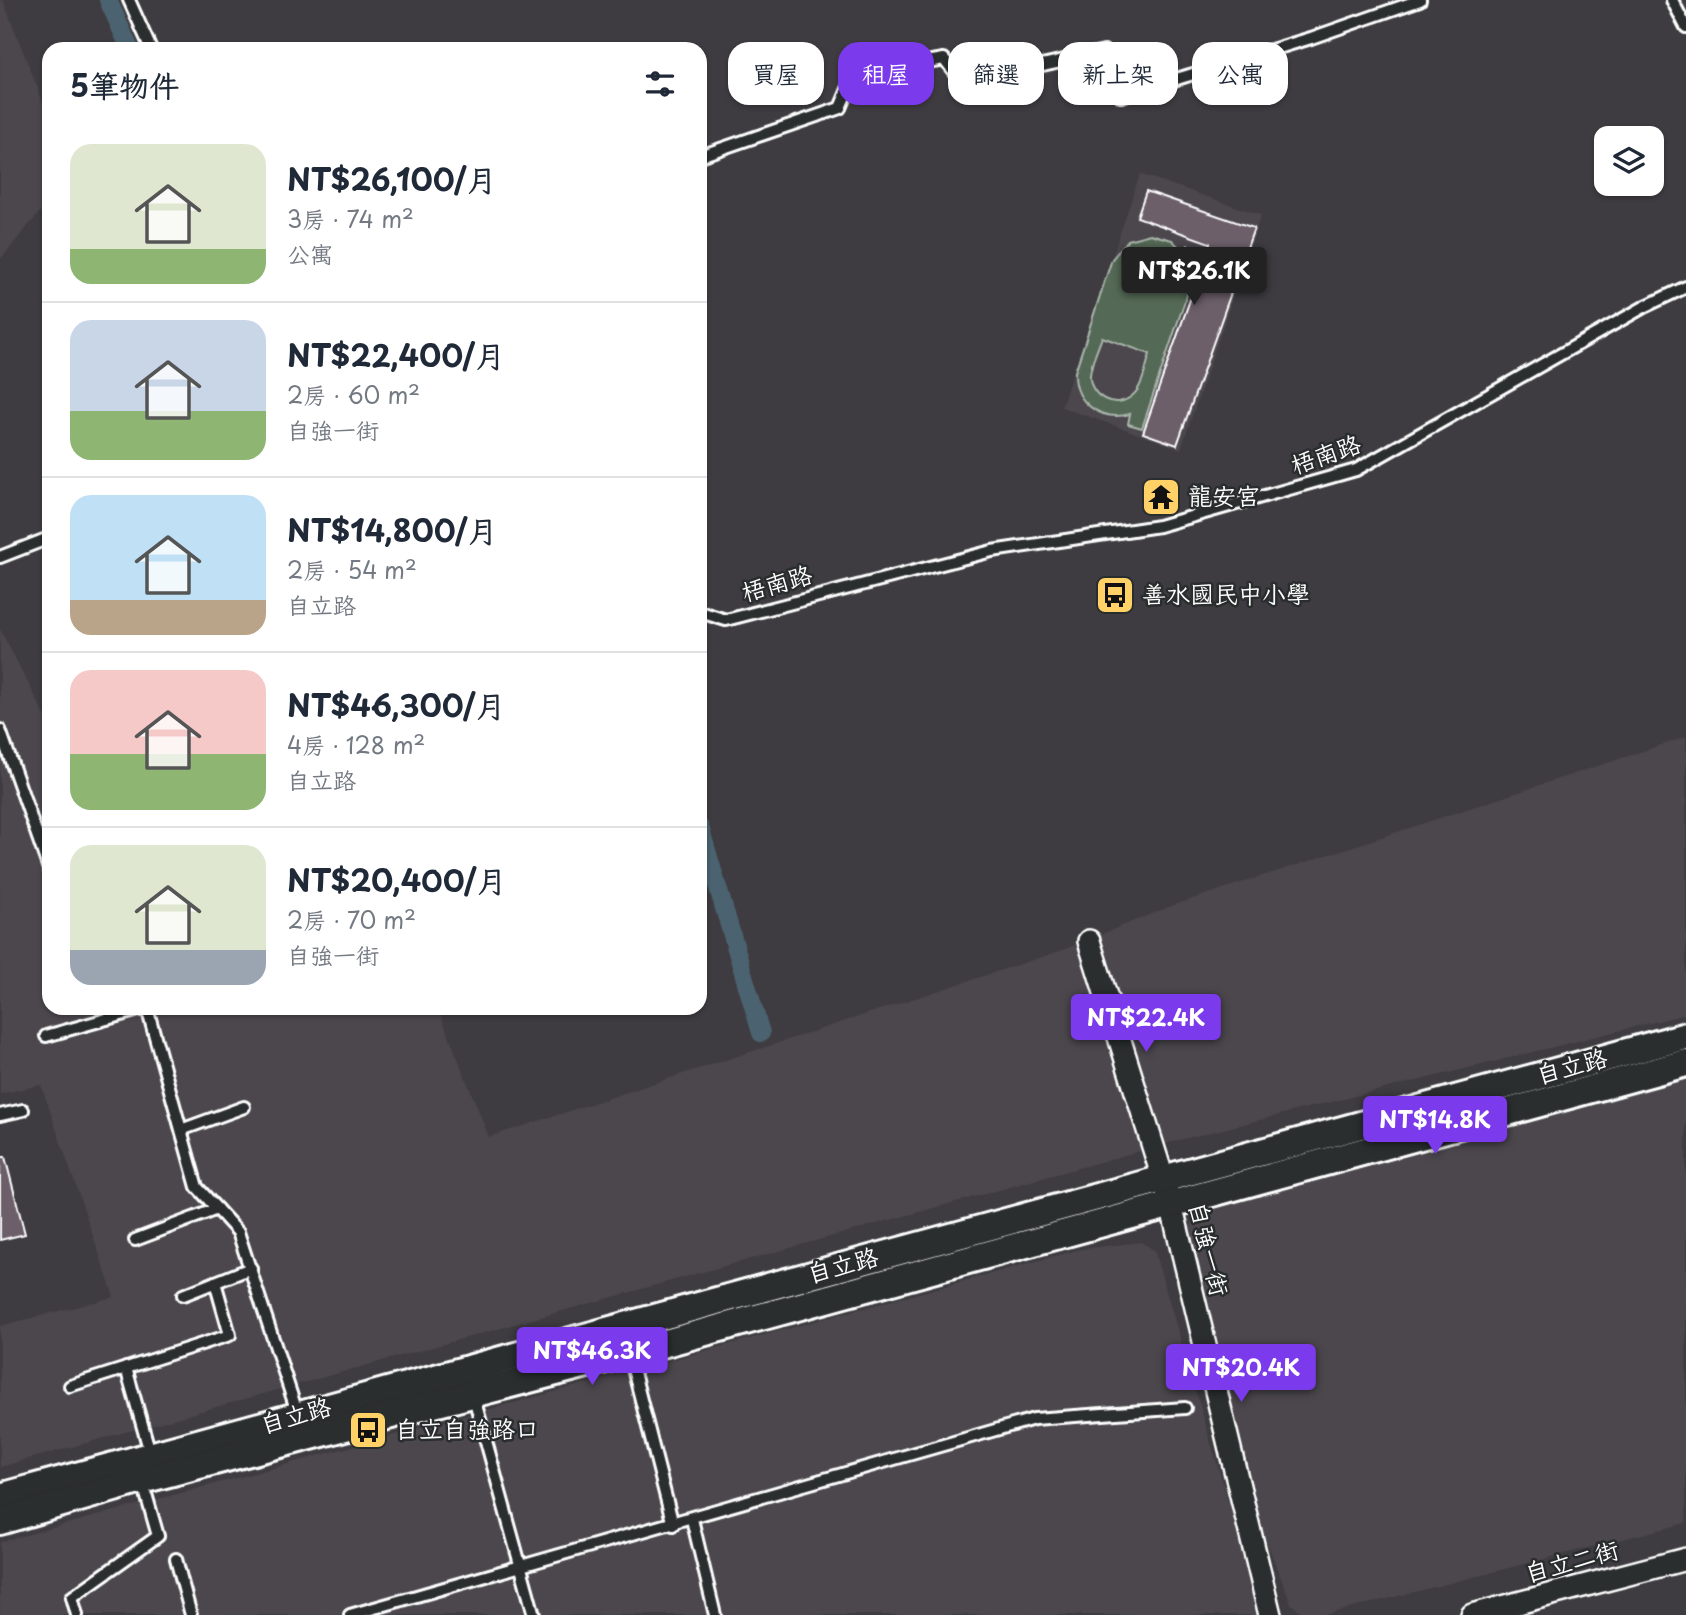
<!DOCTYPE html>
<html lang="zh-TW">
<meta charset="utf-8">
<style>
:root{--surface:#fff;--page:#f2f2f3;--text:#1f2937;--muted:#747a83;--line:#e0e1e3;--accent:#7c3aed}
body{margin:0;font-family:"Playpen Sans","LXGW WenKai TC",sans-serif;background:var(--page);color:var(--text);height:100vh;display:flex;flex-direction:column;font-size:26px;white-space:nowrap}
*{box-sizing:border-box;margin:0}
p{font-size:23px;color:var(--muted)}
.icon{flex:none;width:38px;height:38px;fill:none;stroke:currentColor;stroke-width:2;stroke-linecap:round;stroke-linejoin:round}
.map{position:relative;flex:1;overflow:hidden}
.drawer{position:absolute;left:42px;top:42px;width:665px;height:973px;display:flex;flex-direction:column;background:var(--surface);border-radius:21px;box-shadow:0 2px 5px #0004}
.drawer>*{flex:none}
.banner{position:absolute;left:728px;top:42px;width:665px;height:63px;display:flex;gap:14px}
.fabs{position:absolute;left:1594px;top:126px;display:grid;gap:14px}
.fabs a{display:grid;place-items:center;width:70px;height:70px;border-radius:14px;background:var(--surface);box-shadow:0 2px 5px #0004;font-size:35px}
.price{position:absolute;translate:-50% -60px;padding:0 16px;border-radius:7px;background:var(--accent);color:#fff;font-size:23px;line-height:46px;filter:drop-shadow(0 2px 4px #0008)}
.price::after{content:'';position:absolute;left:50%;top:42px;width:21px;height:16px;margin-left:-10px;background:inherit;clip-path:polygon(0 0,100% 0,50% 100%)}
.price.on{background:#222;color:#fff}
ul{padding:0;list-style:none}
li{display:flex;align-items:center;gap:21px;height:175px;padding:0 28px}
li+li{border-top:2px solid var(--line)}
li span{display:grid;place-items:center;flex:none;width:196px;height:140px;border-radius:21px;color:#555}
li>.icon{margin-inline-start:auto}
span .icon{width:84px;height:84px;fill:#fffc;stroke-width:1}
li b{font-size:30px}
h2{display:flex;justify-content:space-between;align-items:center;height:84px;padding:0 28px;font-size:30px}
.tag{padding:0 24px;border-radius:21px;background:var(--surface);box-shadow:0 2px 5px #0004;font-size:24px;line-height:63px}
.tag.on{background:var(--accent);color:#fff}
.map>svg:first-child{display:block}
.built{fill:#4c464d}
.green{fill:#546b57;stroke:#aab5ab;stroke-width:2;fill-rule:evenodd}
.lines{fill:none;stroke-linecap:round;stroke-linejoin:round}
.canal{stroke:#4c6370;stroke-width:18}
.building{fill:#6c5e6b;stroke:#fff;stroke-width:2}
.service-casing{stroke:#fff;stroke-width:16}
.minor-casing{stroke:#fff;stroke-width:26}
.tertiary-casing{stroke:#fff;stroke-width:32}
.service{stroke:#2a2d2e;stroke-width:10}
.minor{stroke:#2a2d2e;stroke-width:21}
.tertiary{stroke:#2a2d2e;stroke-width:26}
.labels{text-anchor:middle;stroke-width:5;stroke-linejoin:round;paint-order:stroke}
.street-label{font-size:24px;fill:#fff;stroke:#2a2d2e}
.poi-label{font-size:24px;fill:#fff;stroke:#2a2d2e;text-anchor:start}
</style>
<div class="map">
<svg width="1686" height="1615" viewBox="0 0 1686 1615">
<rect width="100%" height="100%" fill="#3e3c40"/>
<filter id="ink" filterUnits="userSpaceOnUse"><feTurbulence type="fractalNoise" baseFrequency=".0143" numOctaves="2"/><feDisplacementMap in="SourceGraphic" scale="14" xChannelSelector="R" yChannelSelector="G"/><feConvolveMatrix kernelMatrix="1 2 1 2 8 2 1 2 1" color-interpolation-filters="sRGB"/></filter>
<g filter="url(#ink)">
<g class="built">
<polygon points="0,0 3,0 49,117 49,201 0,260"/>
<polygon points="1140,174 1261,215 1181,449 1061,407"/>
<polygon points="0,629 49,723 49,1008 438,1008 489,1137 1060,951 1171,906 1686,737 1686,1014 1183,1139 0,1467 0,1326 114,1297 41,1085 0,1094"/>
<polygon points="1686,1077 1686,1523 1324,1615 1306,1615 1291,1604 1265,1538 1185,1245 1195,1215 1256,1189"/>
<polygon points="1141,1242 1154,1250 1240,1541 1256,1615 0,1615 0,1542 1081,1249"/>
</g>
<path class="green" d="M1150 234 1172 240 1185 253 1188 245 1202 250 1142 428 1128 424 1130 414C1101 422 1074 403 1075 372L1112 259 1128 240ZM1154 248C1169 253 1178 262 1176 278L1129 261 1138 252ZM1102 337 1150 354C1146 366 1143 386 1133 395 1116 411 1089 397 1090 375 1091 362 1098 349 1102 337Z"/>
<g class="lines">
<g class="canal">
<polyline points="108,0 130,49"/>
<polyline points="700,827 761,1033"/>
</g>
</g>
<g class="building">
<polygon points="1146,191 1254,228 1177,445 1143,433 1210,243 1137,217"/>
<polygon points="0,1157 5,1157 25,1234 0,1240"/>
</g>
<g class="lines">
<defs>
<g id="service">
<polyline points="129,0 151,49"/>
<polyline points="1672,0 1686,27"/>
<polyline points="700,156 840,108 854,75 944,59 963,83 1104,51 1121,96 1311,38 1420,0"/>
<polyline points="0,557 49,538"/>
<polyline points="700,612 726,620 992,551 1159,526 1356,470 1644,307 1686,287"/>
<polyline points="0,730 49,869"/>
<polyline points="147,1008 197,1187 238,1232 298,1415"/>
<polyline points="46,1036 146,1008"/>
<polyline points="0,1115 23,1110"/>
<polyline points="181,1130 244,1107"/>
<polyline points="135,1240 217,1209"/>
<polyline points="183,1295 251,1268"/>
<polyline points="629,1353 673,1525"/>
<polyline points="126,1368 151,1456"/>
<polyline points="70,1386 230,1335 215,1282"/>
<polyline points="473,1394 534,1615"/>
<polyline points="692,1519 715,1615"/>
<polyline points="176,1559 191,1615"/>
<polyline points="77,1615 72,1597 158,1536 142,1480"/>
<polyline points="350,1615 1034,1419 1185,1408"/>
</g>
<g id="minor">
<polyline points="1089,941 1171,1204 1270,1615"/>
<polyline points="1472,1615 1686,1559"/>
</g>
<g id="tertiary">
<polyline points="0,1497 1686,1036"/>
<polyline points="0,1521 142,1480 629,1353 1686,1063"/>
</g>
</defs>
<use href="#service" class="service-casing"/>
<use href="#minor" class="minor-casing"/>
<use href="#tertiary" class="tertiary-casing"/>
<use href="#service" class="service"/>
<use href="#minor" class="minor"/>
<use href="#tertiary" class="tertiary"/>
</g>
</g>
<defs>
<symbol id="temple-square" viewBox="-11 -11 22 22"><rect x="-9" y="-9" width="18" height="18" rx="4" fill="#ffd166" stroke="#2a2d2e"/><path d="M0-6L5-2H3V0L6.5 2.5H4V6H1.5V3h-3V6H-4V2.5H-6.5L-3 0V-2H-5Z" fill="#111"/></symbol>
<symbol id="bus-square" viewBox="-11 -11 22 22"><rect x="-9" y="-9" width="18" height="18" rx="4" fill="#ffd166" stroke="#2a2d2e"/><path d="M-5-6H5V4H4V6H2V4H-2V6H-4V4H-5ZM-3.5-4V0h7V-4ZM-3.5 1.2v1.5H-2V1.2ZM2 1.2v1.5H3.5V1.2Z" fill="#111"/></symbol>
</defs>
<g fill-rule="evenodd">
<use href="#temple-square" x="1139" y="475" width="44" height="44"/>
<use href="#bus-square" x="1093" y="573" width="44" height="44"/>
<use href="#bus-square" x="346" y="1408" width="44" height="44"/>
</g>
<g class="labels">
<g class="street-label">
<text transform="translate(1326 455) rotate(-19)" y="8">梧南路</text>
<text transform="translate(777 584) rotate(-16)" y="8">梧南路</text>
<text transform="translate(1572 1067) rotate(-15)" y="8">自立路</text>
<text transform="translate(1208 1249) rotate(76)" y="8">自強一街</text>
<text transform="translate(843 1266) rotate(-15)" y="8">自立路</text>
<text transform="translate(296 1416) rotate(-16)" y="8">自立路</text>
<text transform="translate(1572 1562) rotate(-15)" y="8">自立二街</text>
</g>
<g class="poi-label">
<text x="1188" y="505">龍安宮</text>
<text x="1142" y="603">善水國民中小學</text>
<text x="395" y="1438">自立自強路口</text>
</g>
</g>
</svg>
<div class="fabs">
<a><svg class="icon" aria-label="layers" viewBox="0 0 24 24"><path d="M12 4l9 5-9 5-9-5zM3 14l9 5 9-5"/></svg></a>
</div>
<b class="price on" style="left:1194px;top:307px">NT$26.1K</b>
<b class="price" style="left:1146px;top:1054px">NT$22.4K</b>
<b class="price" style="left:1435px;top:1156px">NT$14.8K</b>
<b class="price" style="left:592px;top:1387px">NT$46.3K</b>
<b class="price" style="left:1241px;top:1404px">NT$20.4K</b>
<div class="banner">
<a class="tag">買屋</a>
<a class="tag on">租屋</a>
<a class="tag">篩選</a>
<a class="tag">新上架</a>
<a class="tag">公寓</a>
</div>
<section class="drawer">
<h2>5筆物件<svg class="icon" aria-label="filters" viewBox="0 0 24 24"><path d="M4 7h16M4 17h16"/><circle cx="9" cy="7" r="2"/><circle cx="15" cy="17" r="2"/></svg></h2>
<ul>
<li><span style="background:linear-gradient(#dfe7d0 75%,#8fb573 0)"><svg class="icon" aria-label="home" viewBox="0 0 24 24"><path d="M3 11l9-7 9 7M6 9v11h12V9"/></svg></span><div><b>NT$26,100/月</b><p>3房 · 74 m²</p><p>公寓</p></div></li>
<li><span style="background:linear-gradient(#c9d6e8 65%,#8fb573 0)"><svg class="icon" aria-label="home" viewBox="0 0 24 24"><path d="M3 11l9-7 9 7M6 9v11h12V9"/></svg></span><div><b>NT$22,400/月</b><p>2房 · 60 m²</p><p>自強一街</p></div></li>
<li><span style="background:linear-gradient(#bfe0f5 75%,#b9a48a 0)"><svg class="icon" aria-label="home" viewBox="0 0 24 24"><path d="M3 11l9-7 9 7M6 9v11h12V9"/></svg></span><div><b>NT$14,800/月</b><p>2房 · 54 m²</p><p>自立路</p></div></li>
<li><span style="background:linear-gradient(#f6c9c9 60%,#8fb573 0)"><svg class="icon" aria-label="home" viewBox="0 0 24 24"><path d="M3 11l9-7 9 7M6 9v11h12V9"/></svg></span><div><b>NT$46,300/月</b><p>4房 · 128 m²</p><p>自立路</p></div></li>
<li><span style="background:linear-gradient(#dfe7d0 75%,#9aa5b1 0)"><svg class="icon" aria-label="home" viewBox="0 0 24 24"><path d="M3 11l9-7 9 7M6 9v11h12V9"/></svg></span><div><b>NT$20,400/月</b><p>2房 · 70 m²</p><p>自強一街</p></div></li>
</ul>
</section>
</div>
